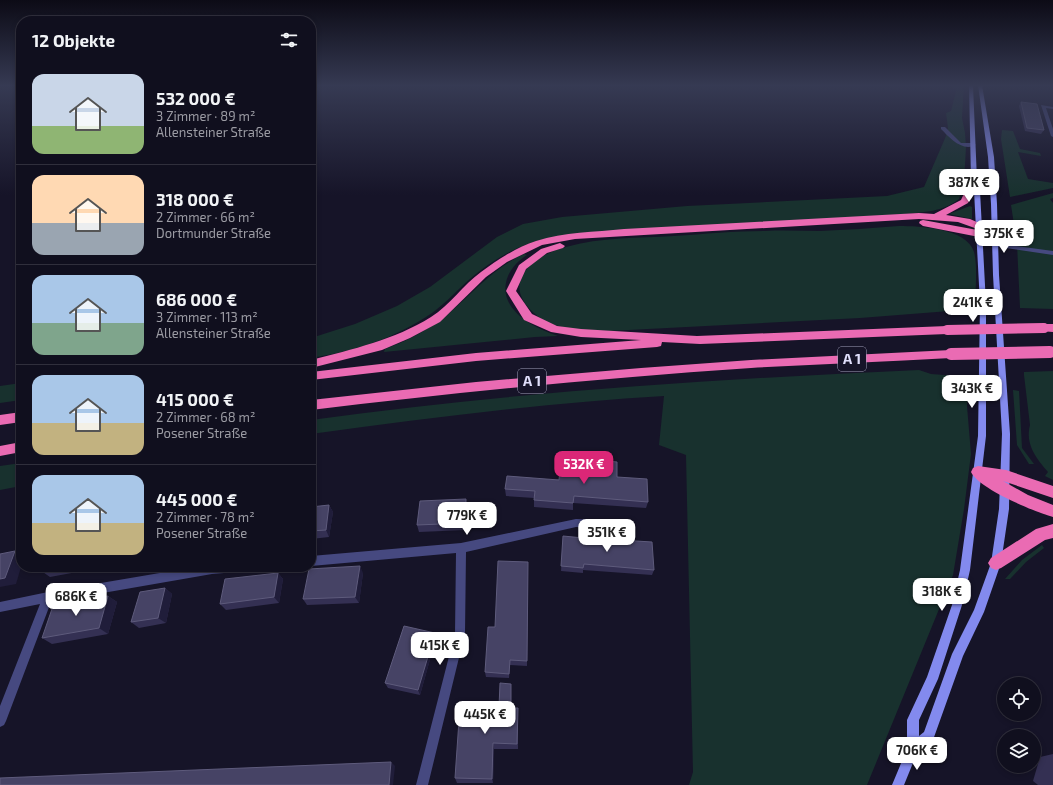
<!DOCTYPE html>
<html lang="de">
<meta charset="utf-8">
<style>
:root{--surface:#100f1e;--page:#191827;--text:#f1f3f6;--muted:#9c9ca4;--line:#302f3c;--accent:#db2777}
body{margin:0;font-family:"Exo 2",sans-serif;background:var(--page);color:var(--text);height:100vh;display:flex;flex-direction:column;font-size:15px;white-space:nowrap}
*{box-sizing:border-box;margin:0}
p{font-size:13px;color:var(--muted)}
.icon{flex:none;width:22px;height:22px;fill:none;stroke:currentColor;stroke-width:2;stroke-linecap:round;stroke-linejoin:round}
.map{position:relative;flex:1;overflow:hidden}
.side{position:absolute;left:16px;top:16px;width:300px;height:556px;display:flex;flex-direction:column;background:var(--surface);border-radius:16px;box-shadow:0 2px 6px #0003,0 0 0 1px var(--line)}
.side>*{flex:none}
.controls{position:absolute;left:997px;top:677px;display:grid;gap:8px}
.controls a{display:grid;place-items:center;width:44px;height:44px;border-radius:50%;background:var(--surface);box-shadow:0 2px 6px #0003,0 0 0 1px var(--line);font-size:20px}
.price{position:absolute;translate:-50% -34px;padding:0 9px;border-radius:8px;background:#fff;color:#222;font-size:13px;line-height:26px;filter:drop-shadow(0 1px 2px #0008)}
.price::after{content:'';position:absolute;left:50%;top:24px;width:12px;height:9px;margin-left:-6px;background:inherit;clip-path:polygon(0 0,100% 0,50% 100%)}
.price.on{background:var(--accent);color:#fff}
ul{padding:0;list-style:none}
li{display:flex;align-items:center;gap:12px;height:100px;padding:0 16px}
li+li{border-top:1px solid var(--line)}
li span{display:grid;place-items:center;flex:none;width:112px;height:80px;border-radius:12px;color:#555}
li>.icon{margin-inline-start:auto}
span .icon{width:48px;height:48px;fill:#fffc;stroke-width:1}
li b{font-size:17px}
h2{display:flex;justify-content:space-between;align-items:center;height:48px;padding:0 16px;font-size:17px}
.map>svg:first-child{display:block}
.green{fill:#18312e}
.lines{fill:none;stroke-linecap:round;stroke-linejoin:round}
.service{fill:#464980;fill-rule:evenodd}
.minor{fill:#464980;fill-rule:evenodd}
.secondary{fill:#838aee;fill-rule:evenodd}
.motorway{fill:#ea6bb3;fill-rule:evenodd}
.motorway-bridge-far1{stroke:#ea6bb3;stroke-width:10}
.motorway-bridge{stroke:#ea6bb3;stroke-width:12}
.wall{fill:#343053}
.shaded-wall{fill:#201d3a}
.building{fill:#464365;stroke:#5e5b7c}
.labels{text-anchor:middle;stroke-width:3.5;stroke-linejoin:round;paint-order:stroke}
.shield{fill:#161428;stroke:#a3a2bc;stroke-width:1}
.shield-label{font-size:14px;font-weight:bold;fill:#e0dffb}
</style>
<div class="map">
<svg width="1053" height="785" viewBox="0 0 1053 785">
<rect width="100%" height="100%" fill="#161428"/>
<g class="green">
<path d="M950 85H964L962 118 965 133 966 147 964 182 959 199C943 212 924 212 904 214L549 238C519 244 494 259 471 278 458 289 446 303 432 313 396 338 355 351 311 358V338L355 324 397 306 430 287 497 237 523 224 562 217 687 206 887 196 924 187 946 136 948 128 946 113 951 111 956 91Z"/>
<polygon points="1002,130 1013,131 1020,149 1040,153 1041,156 1018,152 1028,179 1053,183 1053,188 1010,197 1001,139"/>
<polygon points="1053,193 1053,198 1050,199 1053,203 1053,309 1020,308 1017,244 1011,205"/>
<polygon points="970,206 972,207 972,219 949,214"/>
<path d="M899 226C919 226 967 228 974 252 978 266 975 294 975 309L860 318 609 331C584 330 553 331 534 313 499 282 534 255 566 247 601 237 639 238 674 236 705 234 735 231 765 231 784 230 802 231 820 231 846 230 872 228 899 226Z"/>
<path d="M524 254 527 255C519 260 512 267 508 276 495 308 533 328 558 336L535 337 384 352 385 349C407 341 428 330 447 315 472 294 493 268 524 254Z"/>
<path d="M919 370 931 374 970 377 967 406 971 454 964 509 953 575 867 785H689L693 772 686 455 659 445 664 396C546 403 428 418 311 434V420C513 392 716 379 919 370Z"/>
<path d="M1053 371V480L1045 476 1048 472C1036 458 1025 444 1030 425L1024 375V372Z"/>
<polygon points="21,383 21,400 0,403 0,386"/>
<polygon points="1013,390 1019,391 1022,448 1034,464 1029,464 1017,445"/>
<polygon points="21,463 21,486 0,490 0,466"/>
<polygon points="1042,545 1044,548 1026,562 1010,579 1005,579 1022,560"/>
</g>
<g class="lines">
<g class="service">
<polygon points="1041,105 1053,107 1053,109 1046,108 1053,129 1053,137 1051,136"/>
<path d="M941 127H945L961 143H973L976 145C962 152 950 138 941 129Z"/>
<polygon points="994,243 1053,251 1053,255 992,246 991,245"/>
</g>
<g class="minor">
<polygon points="576,519 622,521 625,522 627,525 625,528 622,529 576,527 466,552 465,633 428,785 416,785 455,633 456,553 311,566 311,556 461,543"/>
<polygon points="195,567 241,567 240,570 236,572 212,574 51,602 6,721 4,725 0,727 0,706 40,604 0,612 0,602 48,592"/>
</g>
<polygon class="secondary" points="969,85 973,85 977,180 980,191 986,304 986,436 970,570 962,605 938,679 919,720 919,736 924,732 952,654 974,610 991,563 999,509 1002,434 993,275 991,204 988,157 978,85 982,85 994,157 997,204 999,275 1010,434 1009,509 1001,563 984,612 963,656 933,740 917,753 904,785 892,785 907,749 907,720 927,677 952,605 960,570 978,436 980,304 974,191 971,180"/>
<g class="motorway">
<path d="M971 178H977L978 180 968 203 946 215 970 219 997 231 999 233 997 235 979 237 923 226 919 223 920 221 923 220 983 231 958 222 919 219 575 239 542 245 507 262 486 277 440 322 410 338 382 350 311 368V360C353 349 394 340 431 317 450 305 463 285 481 272 497 260 517 247 536 241 564 232 595 232 624 229L919 213 934 214 961 200Z"/>
<polygon points="560,243 565,246 563,248 547,253 526,269 516,291 532,314 557,326 581,329 697,336 947,326 951,327 952,330 951,333 947,334 700,344 662,342 661,346 657,347 476,361 311,380 311,372 476,353 641,340 581,337 551,332 524,320 506,291 519,265 541,249"/>
<polygon points="1044,324 1053,324 1053,332 1040,331 1039,328 1040,325"/>
<path d="M951 350 955 351 957 354 955 357 951 358C884 362 818 364 751 368 604 378 457 392 311 410V400L476 382 641 368 751 360Z"/>
<polygon points="21,412 21,422 0,425 0,415"/>
<polygon points="21,442 21,452 0,456 0,446"/>
<path d="M978 466 1006 470 1053 486V498L1003 481 1028 495 1053 505V517C1035 512 979 489 971 472L973 468Z"/>
<polygon points="1053,524 1053,538 1045,540 1001,568 996,570 991,568 988,563 991,558 1036,529"/>
</g>
<polyline class="motorway-bridge-far1" points="947,330 1044,328"/>
<polyline class="motorway-bridge" points="951,354 1050,352"/>
</g>
<g class="wall">
<polygon points="1021,102 1044,130 1041,134 1025,131 1019,106"/>
<polygon points="597,460 648,502 646,508 573,503 573,510 534,507 534,498 506,496 505,489 593,473 594,464 596,465"/>
<polygon points="466,499 467,506 466,530 419,532 417,525"/>
<polygon points="329,505 333,512 329,537 311,539 311,507"/>
<polygon points="563,536 654,570 652,575 583,570 583,573 561,571"/>
<polygon points="528,562 527,666 510,665 509,678 486,677 485,672 495,627"/>
<polygon points="42,567 104,567 50,577 40,570"/>
<polygon points="278,573 283,579 279,603 226,610 220,604"/>
<polygon points="363,573 359,603 307,605 303,599"/>
<polygon points="165,588 172,594 166,623 139,628 131,622"/>
<polygon points="108,596 117,602 108,634 52,644 42,638"/>
<polygon points="435,633 436,638 420,695 388,688 385,683"/>
<polygon points="511,691 511,708 518,708 518,749 494,749 493,783 457,783 455,778 499,707"/>
<polygon points="1053,754 1053,785 1038,785 1033,781 1040,757"/>
</g>
<g class="shaded-wall">
<polygon points="466,499 467,506 466,530 465,523"/>
<polygon points="329,505 333,512 329,537 326,530"/>
<polygon points="15,551 21,556 21,567 16,584 0,587 0,579"/>
<polygon points="360,566 363,573 359,603 355,597"/>
<polygon points="278,573 283,579 279,603 274,597"/>
<polygon points="165,588 172,594 166,623 158,618"/>
<polygon points="108,596 117,602 108,634 99,628"/>
<polygon points="435,633 436,638 420,695 418,690"/>
<polygon points="493,743 494,749 493,783 492,779"/>
<polygon points="391,762 395,766 393,785 389,785"/>
</g>
<g class="building">
<polygon points="1021,102 1037,104 1044,130 1027,128"/>
<polygon points="597,460 617,462 617,477 647,479 648,502 574,496 573,503 534,500 535,491 505,489 507,476 559,480 560,470 594,473 594,464 597,465"/>
<polygon points="466,499 465,523 417,525 420,501"/>
<polygon points="329,505 326,530 311,531 311,507"/>
<polygon points="563,536 604,540 604,539 652,542 654,570 584,564 583,568 561,566"/>
<polygon points="15,551 5,578 0,579 0,554"/>
<polygon points="498,561 528,562 527,661 510,660 509,674 485,672 488,627 495,627"/>
<polygon points="360,566 355,597 303,599 309,569"/>
<polygon points="42,567 60,567 40,570"/>
<polygon points="278,573 274,597 220,604 225,579"/>
<polygon points="165,588 158,618 131,622 140,592"/>
<polygon points="108,596 99,628 42,638 53,606"/>
<polygon points="404,626 435,633 418,690 385,683"/>
<polygon points="500,683 511,684 511,708 518,708 517,744 493,743 492,779 455,778 460,706 499,707"/>
<polygon points="391,762 389,785 0,785 0,778"/>
</g>
<linearGradient id="sky" x2="0" y2="1"><stop stop-color="#0c0b16"/><stop offset="0.44" stop-color="#363a53"/><stop offset="1" stop-color="#363a53" stop-opacity="0"/></linearGradient>
<rect width="1053" height="195" fill="url(#sky)"/>
<g class="labels">
<g class="shield">
<rect x="838" y="347" width="28" height="24" rx="3"/>
<rect x="518" y="369" width="28" height="24" rx="3"/>
</g>
<g class="shield-label">
<text x="852" y="364">A 1</text>
<text x="532" y="386">A 1</text>
</g>
</g>
</svg>
<div class="controls">
<a><svg class="icon" aria-label="locate" viewBox="0 0 24 24"><circle cx="12" cy="12" r="6"/><path d="M12 2v4M12 18v4M2 12h4M18 12h4"/></svg></a>
<a><svg class="icon" aria-label="layers" viewBox="0 0 24 24"><path d="M12 4l9 5-9 5-9-5zM3 14l9 5 9-5"/></svg></a>
</div>
<b class="price" style="left:969px;top:203px">387K €</b>
<b class="price" style="left:1004px;top:254px">375K €</b>
<b class="price" style="left:973px;top:323px">241K €</b>
<b class="price" style="left:972px;top:409px">343K €</b>
<b class="price on" style="left:584px;top:485px">532K €</b>
<b class="price" style="left:467px;top:536px">779K €</b>
<b class="price" style="left:607px;top:553px">351K €</b>
<b class="price" style="left:942px;top:612px">318K €</b>
<b class="price" style="left:76px;top:617px">686K €</b>
<b class="price" style="left:440px;top:666px">415K €</b>
<b class="price" style="left:485px;top:735px">445K €</b>
<b class="price" style="left:917px;top:771px">706K €</b>
<section class="side">
<h2>12 Objekte<svg class="icon" aria-label="filters" viewBox="0 0 24 24"><path d="M4 7h16M4 17h16"/><circle cx="9" cy="7" r="2"/><circle cx="15" cy="17" r="2"/></svg></h2>
<ul>
<li><span style="background:linear-gradient(#c9d6e8 65%,#8fb573 0)"><svg class="icon" aria-label="home" viewBox="0 0 24 24"><path d="M3 11l9-7 9 7M6 9v11h12V9"/></svg></span><div><b>532 000 €</b><p>3 Zimmer · 89 m²</p><p>Allensteiner Straße</p></div></li>
<li><span style="background:linear-gradient(#ffd9b3 60%,#9aa5b1 0)"><svg class="icon" aria-label="home" viewBox="0 0 24 24"><path d="M3 11l9-7 9 7M6 9v11h12V9"/></svg></span><div><b>318 000 €</b><p>2 Zimmer · 66 m²</p><p>Dortmunder Straße</p></div></li>
<li><span style="background:linear-gradient(#a9c7e8 60%,#7fa58c 0)"><svg class="icon" aria-label="home" viewBox="0 0 24 24"><path d="M3 11l9-7 9 7M6 9v11h12V9"/></svg></span><div><b>686 000 €</b><p>3 Zimmer · 113 m²</p><p>Allensteiner Straße</p></div></li>
<li><span style="background:linear-gradient(#a9c7e8 60%,#c2b280 0)"><svg class="icon" aria-label="home" viewBox="0 0 24 24"><path d="M3 11l9-7 9 7M6 9v11h12V9"/></svg></span><div><b>415 000 €</b><p>2 Zimmer · 68 m²</p><p>Posener Straße</p></div></li>
<li><span style="background:linear-gradient(#a9c7e8 60%,#c2b280 0)"><svg class="icon" aria-label="home" viewBox="0 0 24 24"><path d="M3 11l9-7 9 7M6 9v11h12V9"/></svg></span><div><b>445 000 €</b><p>2 Zimmer · 78 m²</p><p>Posener Straße</p></div></li>
</ul>
</section>
</div>
